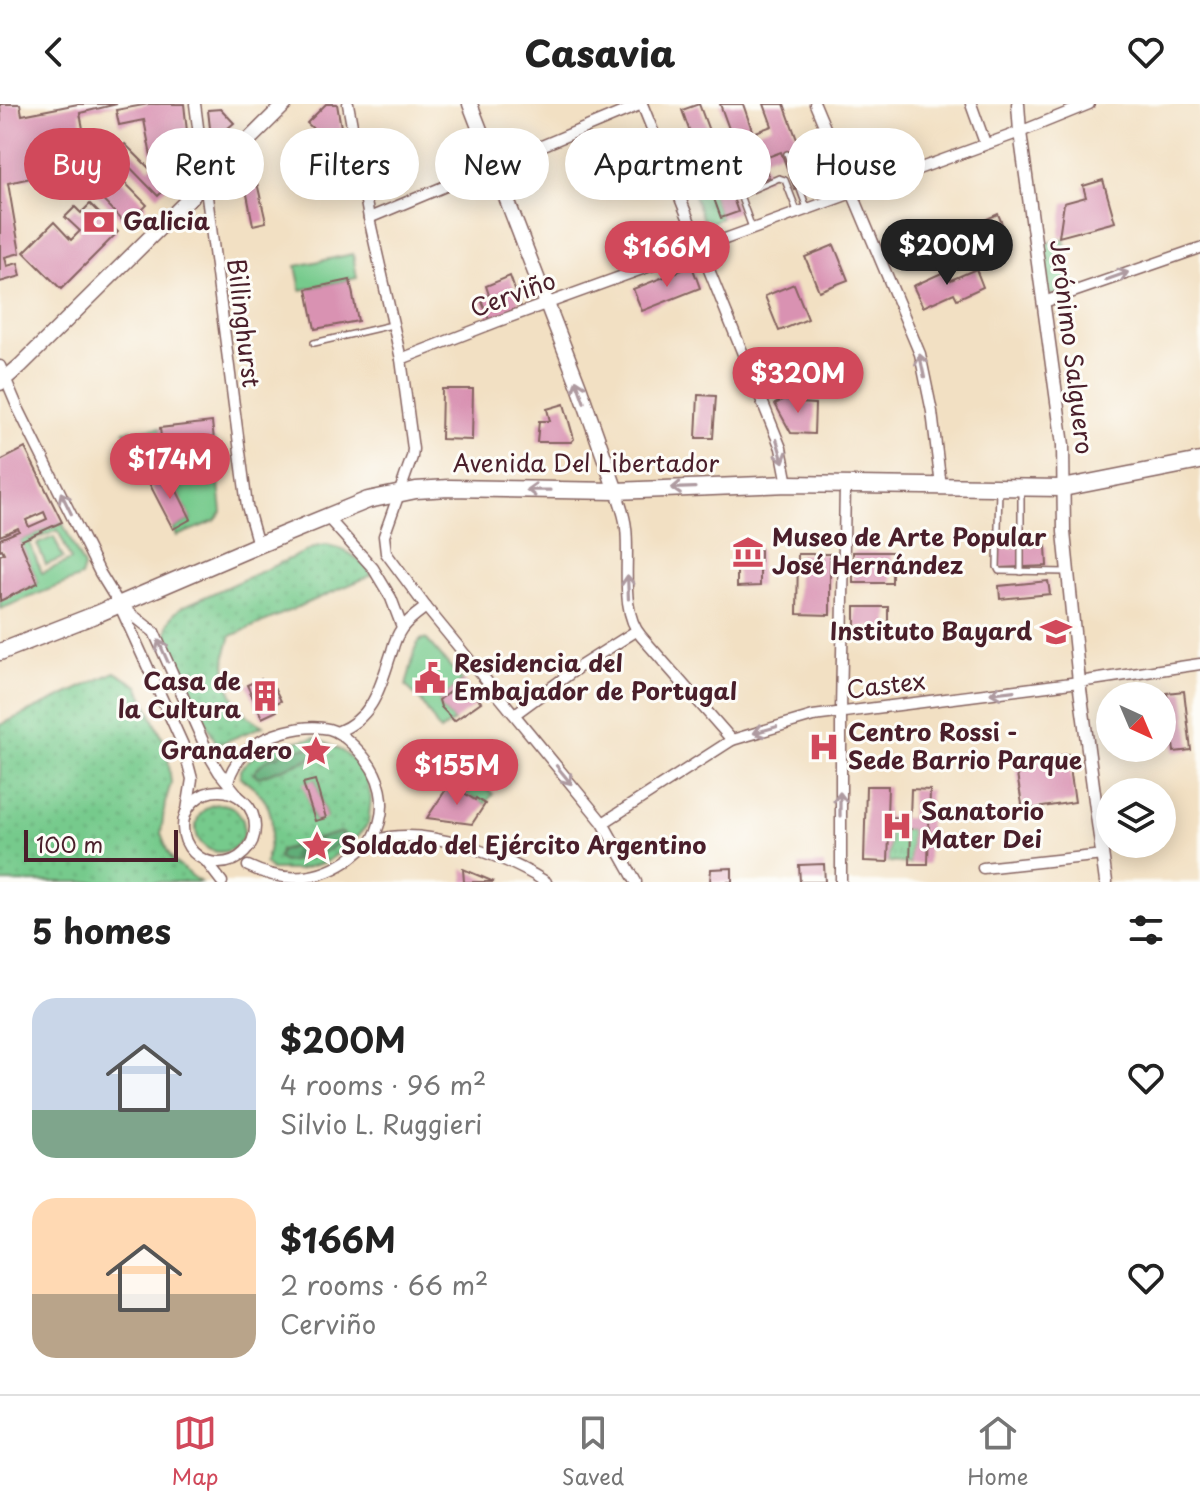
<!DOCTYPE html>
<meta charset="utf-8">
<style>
:root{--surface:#fff;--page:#f6f6f6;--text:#222;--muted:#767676;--line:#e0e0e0;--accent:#d1495b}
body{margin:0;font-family:"Playpen Sans",sans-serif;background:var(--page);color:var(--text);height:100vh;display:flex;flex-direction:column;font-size:30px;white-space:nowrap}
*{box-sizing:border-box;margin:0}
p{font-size:26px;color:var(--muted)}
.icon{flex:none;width:44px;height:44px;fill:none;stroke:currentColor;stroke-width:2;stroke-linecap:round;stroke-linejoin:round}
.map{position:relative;height:778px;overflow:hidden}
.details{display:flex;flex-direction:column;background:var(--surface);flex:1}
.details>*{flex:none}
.banner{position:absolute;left:24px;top:24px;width:1152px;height:72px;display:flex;gap:16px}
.needle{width:52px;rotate:136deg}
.fabs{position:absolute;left:1096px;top:578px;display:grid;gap:16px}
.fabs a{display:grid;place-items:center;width:80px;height:80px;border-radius:50%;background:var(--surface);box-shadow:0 4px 20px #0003;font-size:40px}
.scale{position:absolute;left:24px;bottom:20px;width:154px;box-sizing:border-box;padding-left:8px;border:4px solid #4a1f2b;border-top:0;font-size:22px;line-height:28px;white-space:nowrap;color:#4a1f2b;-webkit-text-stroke:6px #fdfcf7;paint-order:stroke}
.price{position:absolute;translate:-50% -68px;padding:0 18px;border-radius:28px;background:var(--accent);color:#fff;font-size:26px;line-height:52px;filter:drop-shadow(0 2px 4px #0008)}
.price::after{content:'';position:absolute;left:50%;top:48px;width:24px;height:18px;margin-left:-12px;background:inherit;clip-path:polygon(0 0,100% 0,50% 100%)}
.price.current{background:#222;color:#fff}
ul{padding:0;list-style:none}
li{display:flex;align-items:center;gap:24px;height:200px;padding:0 32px}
li span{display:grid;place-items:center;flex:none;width:224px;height:160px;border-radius:24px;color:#555}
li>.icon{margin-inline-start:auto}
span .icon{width:96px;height:96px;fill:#fffc;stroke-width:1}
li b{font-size:34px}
h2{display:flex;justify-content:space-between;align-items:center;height:96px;padding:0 32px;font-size:34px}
.pill{padding:0 28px;border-radius:36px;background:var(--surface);box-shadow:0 4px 20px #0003;font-size:28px;line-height:72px}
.pill.current{background:var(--accent);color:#fff}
header{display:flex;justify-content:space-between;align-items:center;height:104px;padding:0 32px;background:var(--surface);font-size:36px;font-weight:800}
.menu{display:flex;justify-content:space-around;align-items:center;height:112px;border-top:2px solid var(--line);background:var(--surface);font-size:22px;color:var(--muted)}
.menu a{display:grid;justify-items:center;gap:4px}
.menu .current{color:var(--accent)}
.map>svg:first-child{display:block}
.grass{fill:url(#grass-tufts);stroke:#60745c;stroke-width:2}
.forest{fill:url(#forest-firs);stroke:#556652;stroke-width:2}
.park{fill:url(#park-dots);stroke:#60745c;stroke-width:2;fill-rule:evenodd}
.garden{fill:#76ca8c;stroke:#60745c;stroke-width:2;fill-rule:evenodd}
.building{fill:#d992b2;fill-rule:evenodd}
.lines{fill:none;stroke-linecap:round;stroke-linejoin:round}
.service-casing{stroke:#856360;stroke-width:8}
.minor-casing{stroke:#856360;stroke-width:13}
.tertiary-casing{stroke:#856360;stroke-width:15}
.secondary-casing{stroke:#856360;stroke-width:17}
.primary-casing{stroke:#856360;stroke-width:19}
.service{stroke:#fff;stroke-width:5}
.minor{stroke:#fff;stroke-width:10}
.tertiary{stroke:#fff;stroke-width:12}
.secondary{stroke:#fff;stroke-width:14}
.primary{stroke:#fff;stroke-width:16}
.oneway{stroke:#ae9aa0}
.labels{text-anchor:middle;stroke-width:6;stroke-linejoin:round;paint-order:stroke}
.poi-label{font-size:24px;font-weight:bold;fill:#4a1f2b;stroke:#fdfcf7;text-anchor:start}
.street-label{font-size:24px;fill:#4a1f2b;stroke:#fdfcf7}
</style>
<header><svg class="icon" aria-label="back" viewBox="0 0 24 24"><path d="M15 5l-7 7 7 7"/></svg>Casavia<svg class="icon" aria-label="heart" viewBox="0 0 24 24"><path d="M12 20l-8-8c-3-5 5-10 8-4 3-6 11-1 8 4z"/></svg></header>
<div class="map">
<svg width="1200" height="778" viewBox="0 0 1200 778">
<defs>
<pattern id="grass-tufts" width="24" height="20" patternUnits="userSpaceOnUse" patternTransform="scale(2)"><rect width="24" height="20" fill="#76ca8c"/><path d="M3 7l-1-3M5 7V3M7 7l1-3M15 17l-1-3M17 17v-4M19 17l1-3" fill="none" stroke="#68ad79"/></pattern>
<pattern id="forest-firs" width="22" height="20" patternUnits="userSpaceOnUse" patternTransform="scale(2)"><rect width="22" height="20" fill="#60ae78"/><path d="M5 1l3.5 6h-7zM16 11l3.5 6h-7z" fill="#518d63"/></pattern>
<pattern id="park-dots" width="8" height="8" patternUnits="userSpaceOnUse" patternTransform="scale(2)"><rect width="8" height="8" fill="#76ca8c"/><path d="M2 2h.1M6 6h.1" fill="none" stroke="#68ad79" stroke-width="1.8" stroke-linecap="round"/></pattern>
</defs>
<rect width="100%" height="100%" fill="#fdfcf7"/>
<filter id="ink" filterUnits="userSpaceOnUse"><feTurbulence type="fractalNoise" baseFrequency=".0125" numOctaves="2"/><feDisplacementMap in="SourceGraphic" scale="16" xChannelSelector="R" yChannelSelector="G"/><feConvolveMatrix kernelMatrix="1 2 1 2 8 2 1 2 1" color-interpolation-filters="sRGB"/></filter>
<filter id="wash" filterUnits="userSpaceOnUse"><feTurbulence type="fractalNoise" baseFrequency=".006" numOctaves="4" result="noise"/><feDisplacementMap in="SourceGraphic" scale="32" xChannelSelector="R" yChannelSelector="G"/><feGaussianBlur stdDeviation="1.8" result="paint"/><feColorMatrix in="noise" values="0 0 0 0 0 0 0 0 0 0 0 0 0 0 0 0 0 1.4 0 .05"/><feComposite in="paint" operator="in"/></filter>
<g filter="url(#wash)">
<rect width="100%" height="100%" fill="#f2e0c3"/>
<polygon class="grass" points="887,724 911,725 910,760 888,758 889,732 887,731"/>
<g class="forest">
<path d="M312 643 323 647 322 650 259 673 253 669C265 651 291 645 312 643Z"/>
<path d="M340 728 344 730C334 752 304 756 282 758L278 754 280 747Z"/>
</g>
<g class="park">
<polygon points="707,75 721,114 705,121 690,81"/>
<polygon points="1064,135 1074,185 1045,194 1038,141"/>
<path d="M327 441C347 445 361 455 372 471L231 532C217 567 229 604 263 622L217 641 168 538C165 523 169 512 182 503L318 442Z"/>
<polygon points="115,568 138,582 167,644 171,679 165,699 161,729 167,746 173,757 200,778 0,778 0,621"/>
<path d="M315 634 342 647 365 666 371 695 368 720 352 739 326 758 298 766H271L265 759C271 734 279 712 260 690 254 683 246 678 240 672V666C256 643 289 638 315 634ZM312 643 323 647 322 651 259 673 253 670C264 651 292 645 312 643ZM315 676 326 713 315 717 304 680ZM340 728 344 730C334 751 304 756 283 758L278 754 280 746Z"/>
<circle cx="220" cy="724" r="24"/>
</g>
<g class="garden">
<polygon points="353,150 357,174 301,186 296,162"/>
<polygon points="160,324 162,341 214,336 222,408 215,417 177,432 173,425 191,415 168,370 149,379 124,327"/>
<path d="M62 418 84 463 81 473 0 505V497L38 479 20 437ZM58 426 71 456 42 469 29 438Z"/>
<polygon points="54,433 63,454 46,461 37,440"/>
<polygon points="422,535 427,536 463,577 439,596 441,603 454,617 440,627 421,597 406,582 417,540"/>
<polygon points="459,666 493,690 485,700 476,694 475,696 458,685 458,682 451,678"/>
</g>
<g id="blocks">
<g class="building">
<polygon points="0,0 20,0 22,11 78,0 117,0 80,9 85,35 76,37 82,40 84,37 147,101 127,121 66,59 62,61 62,67 8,79 20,149 5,153 7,162 18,159 21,172 0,178 0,17 1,17"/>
<polygon points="149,0 184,0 190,55 189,60 158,92 116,49 125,40 149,64 159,53 161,51 151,52 144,16 119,21 116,6"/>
<polygon points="326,0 337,0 342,29 322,33 307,19"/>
<polygon points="699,0 715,43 733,36 720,0 743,0 753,29 772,22 764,0 784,0 813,80 795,86 781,48 762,55 769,73 760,77 749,80 742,62 724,69 738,108 721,114 682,6"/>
<polygon points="221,5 234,19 214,36 211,33 208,6"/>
<polygon points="255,70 266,118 253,121 245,80"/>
<polygon points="1103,76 1115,118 1059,133 1064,99 1086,93 1083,82"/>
<polygon points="90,100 118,128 61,185 24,148 54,118 71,136 80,127 65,113 75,103 81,109"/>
<polygon points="998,110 1006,129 951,154 942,135"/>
<polygon points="834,141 848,176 819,187 805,153"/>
<polygon points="692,162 700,184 642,207 633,185"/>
<polygon points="976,165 983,183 957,195 954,189 923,203 913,182 946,167 951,176"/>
<polygon points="510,172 521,203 489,216 481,195 489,191 486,182"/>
<polygon points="350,176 358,217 315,225 307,185"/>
<polygon points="794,180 808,215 779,227 765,192"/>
<polygon points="442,285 473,285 472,336 441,335"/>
<polygon points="794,290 798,299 815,300 814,330 791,329 775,300"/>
<polygon points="698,291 716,292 713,334 696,334"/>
<polygon points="564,300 574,335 571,338 537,338 539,317 550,317 547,305"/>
<polygon points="212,318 214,336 162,342 160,324"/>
<path d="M25 344 62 418 20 437 38 479 0 497V451L4 449 2 445 0 446V435L19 427 18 424 0 432V357ZM44 408 47 415 29 423 26 416Z"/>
<polygon points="168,369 191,415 173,425 149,379"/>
<polygon points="1046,442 1047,462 999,464 998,444"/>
<polygon points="737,444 760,444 760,482 737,483"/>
<rect x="853" y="448" width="39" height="31"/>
<polygon points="798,450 830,450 830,511 797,510"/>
<polygon points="1048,477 1050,490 1000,495 999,482"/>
<rect x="855" y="503" width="33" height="20"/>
<polygon points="261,575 264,582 270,580 273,586 275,585 281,597 274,600 277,607 262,614 247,581"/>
<polygon points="463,577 481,598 454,617 441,603 439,596"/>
<polygon points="1184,587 1191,646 1174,648 1167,589"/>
<polygon points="1068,650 1075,698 1023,706 1015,659"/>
<polygon points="315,676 326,714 315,717 303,679"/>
<polygon points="451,678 459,683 458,685 475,696 476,694 485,700 472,720 427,714"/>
<polygon points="866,682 888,682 887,713 910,714 911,685 930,686 928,760 910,760 911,725 887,724 887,731 889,731 888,758 864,757"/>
<polygon points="824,760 825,778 800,778 799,761"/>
<polygon points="732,764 732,778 710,778 711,765"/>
<polygon points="463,765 494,778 464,778"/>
</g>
</g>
</g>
<g filter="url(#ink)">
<use href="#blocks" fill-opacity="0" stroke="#856360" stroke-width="2"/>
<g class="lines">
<defs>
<g id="service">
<polyline points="787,50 807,104"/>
<polyline points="752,124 740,91 779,74 785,76 797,107"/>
<polyline points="314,239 392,221"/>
<polyline points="999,385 997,463 999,467 1067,468"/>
<polyline points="1021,468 1021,385"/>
</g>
<g id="minor">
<polyline points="195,0 247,402 258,441"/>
<polyline points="348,0 369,114 401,255 413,345 412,353 384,432 386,449 426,503 603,719 636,778"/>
<polyline points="642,0 781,344 788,380"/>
<polyline points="815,0 920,250 932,308 941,382"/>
<polyline points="971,0 985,39"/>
<polyline points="369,114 642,0"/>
<polyline points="1044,198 1200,144"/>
<polyline points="401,255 496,218 1020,28 1089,0"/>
<polyline points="0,262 17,302 100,469 119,500 183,641 192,675 187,706"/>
<path d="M616 387C620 399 625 412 626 424 630 457 619 506 641 532L732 636"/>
<polyline points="327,413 373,464 391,494 402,523"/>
<polyline points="120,501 154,528 210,653 219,668 237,690"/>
<polyline points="515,610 579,563 636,527"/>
<path d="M337 628C375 613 380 582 392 547 394 539 397 531 402 524 408 516 418 509 426 503"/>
<path d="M228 678C231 666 237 656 247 647 265 630 304 619 329 625 338 627 347 635 354 642 382 669 391 702 372 737"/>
<circle cx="219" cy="723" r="36"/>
<polyline points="603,719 732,636 813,612 1079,578 1200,560"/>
<polyline points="206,757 222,778"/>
<path d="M248 762C281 778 315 778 347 757 356 751 366 739 377 736 425 721 505 752 546 778"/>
<polyline points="983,764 1103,751"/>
<polyline points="841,778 841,608 845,381"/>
</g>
<polyline id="tertiary" points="1018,0 1020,28 1063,341 1064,428 1079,578 1106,778"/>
<g id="secondary">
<polyline points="470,0 580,285 616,387"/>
<polyline points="0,279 20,262 285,0"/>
</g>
<polyline id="primary" points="0,548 97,510 258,441 368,396 416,386 449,384 616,387 788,380 1063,384 1200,357"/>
</defs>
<use href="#service" class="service-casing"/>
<use href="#minor" class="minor-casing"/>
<use href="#tertiary" class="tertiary-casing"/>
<use href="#secondary" class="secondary-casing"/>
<use href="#primary" class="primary-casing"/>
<use href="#service" class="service"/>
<use href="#minor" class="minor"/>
<use href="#tertiary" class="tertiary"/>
<use href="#secondary" class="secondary"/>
<use href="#primary" class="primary"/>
</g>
<defs><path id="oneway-shaft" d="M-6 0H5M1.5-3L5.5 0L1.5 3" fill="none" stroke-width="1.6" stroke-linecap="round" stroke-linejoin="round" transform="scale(2)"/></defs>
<g class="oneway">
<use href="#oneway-shaft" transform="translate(1117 172) rotate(-19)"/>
<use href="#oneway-shaft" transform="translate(922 262) rotate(-102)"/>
<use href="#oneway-shaft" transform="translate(580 287) rotate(-110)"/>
<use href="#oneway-shaft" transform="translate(780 347) rotate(74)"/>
<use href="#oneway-shaft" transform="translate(683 384) rotate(178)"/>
<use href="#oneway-shaft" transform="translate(538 386) rotate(-179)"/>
<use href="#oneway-shaft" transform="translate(66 399) rotate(-116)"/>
<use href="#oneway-shaft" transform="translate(628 483) rotate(-92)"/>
<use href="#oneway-shaft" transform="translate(163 547) rotate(-114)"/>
<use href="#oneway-shaft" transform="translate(1002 588) rotate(173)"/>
<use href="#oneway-shaft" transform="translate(765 626) rotate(164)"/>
<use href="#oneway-shaft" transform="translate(564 671) rotate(51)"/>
<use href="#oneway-shaft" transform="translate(840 700) rotate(-90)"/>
</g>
</g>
<defs>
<symbol id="bank-bare" viewBox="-9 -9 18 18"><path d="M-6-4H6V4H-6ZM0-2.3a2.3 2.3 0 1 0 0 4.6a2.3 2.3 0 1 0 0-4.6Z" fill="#d1495b" stroke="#fdfcf7" stroke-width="2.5" paint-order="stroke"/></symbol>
<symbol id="museum-bare" viewBox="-9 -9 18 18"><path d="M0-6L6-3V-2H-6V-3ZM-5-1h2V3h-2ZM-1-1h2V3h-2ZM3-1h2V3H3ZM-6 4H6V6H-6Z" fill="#d1495b" stroke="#fdfcf7" stroke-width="2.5" paint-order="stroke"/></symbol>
<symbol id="school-bare" viewBox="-9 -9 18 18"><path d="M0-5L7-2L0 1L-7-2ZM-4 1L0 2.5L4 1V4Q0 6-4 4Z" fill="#d1495b" stroke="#fdfcf7" stroke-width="2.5" paint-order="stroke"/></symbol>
<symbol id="civic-bare" viewBox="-9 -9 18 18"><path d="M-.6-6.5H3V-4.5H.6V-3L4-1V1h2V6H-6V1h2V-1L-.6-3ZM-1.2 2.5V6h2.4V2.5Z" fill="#d1495b" stroke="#fdfcf7" stroke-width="2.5" paint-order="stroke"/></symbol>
<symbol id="building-bare" viewBox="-9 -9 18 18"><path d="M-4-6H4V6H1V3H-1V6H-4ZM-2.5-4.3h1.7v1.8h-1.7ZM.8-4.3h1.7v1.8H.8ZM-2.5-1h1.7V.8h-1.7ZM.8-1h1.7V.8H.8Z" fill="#d1495b" stroke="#fdfcf7" stroke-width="2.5" paint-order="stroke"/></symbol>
<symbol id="hospital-bare" viewBox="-9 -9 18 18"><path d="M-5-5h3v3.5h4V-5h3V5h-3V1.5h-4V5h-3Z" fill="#d1495b" stroke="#fdfcf7" stroke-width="2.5" paint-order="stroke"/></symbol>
<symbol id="sight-bare" viewBox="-9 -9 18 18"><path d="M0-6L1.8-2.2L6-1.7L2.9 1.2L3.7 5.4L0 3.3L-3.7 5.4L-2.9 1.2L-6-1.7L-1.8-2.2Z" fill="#d1495b" stroke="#fdfcf7" stroke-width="2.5" paint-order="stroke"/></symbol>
</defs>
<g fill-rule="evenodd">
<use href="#bank-bare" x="77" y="96" width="44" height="44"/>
<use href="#museum-bare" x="726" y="426" width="44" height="44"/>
<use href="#school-bare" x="1034" y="506" width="44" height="44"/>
<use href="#civic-bare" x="408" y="552" width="44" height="44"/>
<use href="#building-bare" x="243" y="570" width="44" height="44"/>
<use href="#hospital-bare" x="802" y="621" width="44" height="44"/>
<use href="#sight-bare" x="294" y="625" width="44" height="44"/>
<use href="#hospital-bare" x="875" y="700" width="44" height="44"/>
<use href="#sight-bare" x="295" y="720" width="44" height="44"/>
</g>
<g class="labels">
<g class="poi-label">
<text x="123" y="126">Galicia</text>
<text x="772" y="442">Museo de Arte Popular<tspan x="772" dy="28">José Hernández</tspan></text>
<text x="1032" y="536" text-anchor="end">Instituto Bayard</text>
<text x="454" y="568">Residencia del<tspan x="454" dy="28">Embajador de Portugal</tspan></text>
<text x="241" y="586" text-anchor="end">Casa de<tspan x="241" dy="28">la Cultura</tspan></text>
<text x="848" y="637">Centro Rossi -<tspan x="848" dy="28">Sede Barrio Parque</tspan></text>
<text x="292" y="655" text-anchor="end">Granadero</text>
<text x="921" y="716">Sanatorio<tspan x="921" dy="28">Mater Dei</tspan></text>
<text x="341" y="750">Soldado del Ejército Argentino</text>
</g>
<g class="street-label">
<text transform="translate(513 191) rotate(-20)" y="8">Cerviño</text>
<text transform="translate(243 219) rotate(83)" y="8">Billinghurst</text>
<text transform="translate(1071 243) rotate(83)" y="8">Jerónimo Salguero</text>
<text x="586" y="368">Avenida Del Libertador</text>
<text transform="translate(886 582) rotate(-7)" y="8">Castex</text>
</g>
</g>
</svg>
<div class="fabs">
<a><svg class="needle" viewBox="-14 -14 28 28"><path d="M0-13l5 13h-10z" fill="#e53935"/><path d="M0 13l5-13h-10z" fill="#767676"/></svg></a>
<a><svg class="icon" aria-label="layers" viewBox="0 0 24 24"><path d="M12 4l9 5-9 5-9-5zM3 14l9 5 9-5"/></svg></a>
</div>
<div class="scale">100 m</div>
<b class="price current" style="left:947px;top:183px">$200M</b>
<b class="price" style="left:667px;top:185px">$166M</b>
<b class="price" style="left:798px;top:311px">$320M</b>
<b class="price" style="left:170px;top:397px">$174M</b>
<b class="price" style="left:457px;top:703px">$155M</b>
<div class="banner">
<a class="pill current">Buy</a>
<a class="pill">Rent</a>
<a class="pill">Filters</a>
<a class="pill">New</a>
<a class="pill">Apartment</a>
<a class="pill">House</a>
</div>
</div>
<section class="details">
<h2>5 homes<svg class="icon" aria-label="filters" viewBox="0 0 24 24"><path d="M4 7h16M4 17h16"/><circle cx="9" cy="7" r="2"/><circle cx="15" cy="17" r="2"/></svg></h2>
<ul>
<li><span style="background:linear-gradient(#c9d6e8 70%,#7fa58c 0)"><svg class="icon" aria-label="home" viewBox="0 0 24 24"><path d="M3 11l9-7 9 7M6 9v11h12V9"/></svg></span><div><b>$200M</b><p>4 rooms · 96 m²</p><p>Silvio L. Ruggieri</p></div><svg class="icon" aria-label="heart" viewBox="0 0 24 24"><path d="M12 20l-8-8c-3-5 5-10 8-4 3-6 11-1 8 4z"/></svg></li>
<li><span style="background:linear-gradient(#ffd9b3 60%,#b9a48a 0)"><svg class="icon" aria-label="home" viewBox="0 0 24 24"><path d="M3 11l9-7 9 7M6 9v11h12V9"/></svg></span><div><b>$166M</b><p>2 rooms · 66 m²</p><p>Cerviño</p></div><svg class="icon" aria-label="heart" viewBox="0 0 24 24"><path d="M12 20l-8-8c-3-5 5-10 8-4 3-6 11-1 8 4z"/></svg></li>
</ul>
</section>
<nav class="menu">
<a class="current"><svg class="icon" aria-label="map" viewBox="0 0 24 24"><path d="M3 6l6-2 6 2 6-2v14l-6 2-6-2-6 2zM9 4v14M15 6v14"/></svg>Map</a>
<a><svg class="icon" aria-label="saved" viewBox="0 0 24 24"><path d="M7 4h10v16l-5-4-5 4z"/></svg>Saved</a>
<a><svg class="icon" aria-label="home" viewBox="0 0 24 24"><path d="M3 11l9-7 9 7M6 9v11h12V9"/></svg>Home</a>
</nav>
